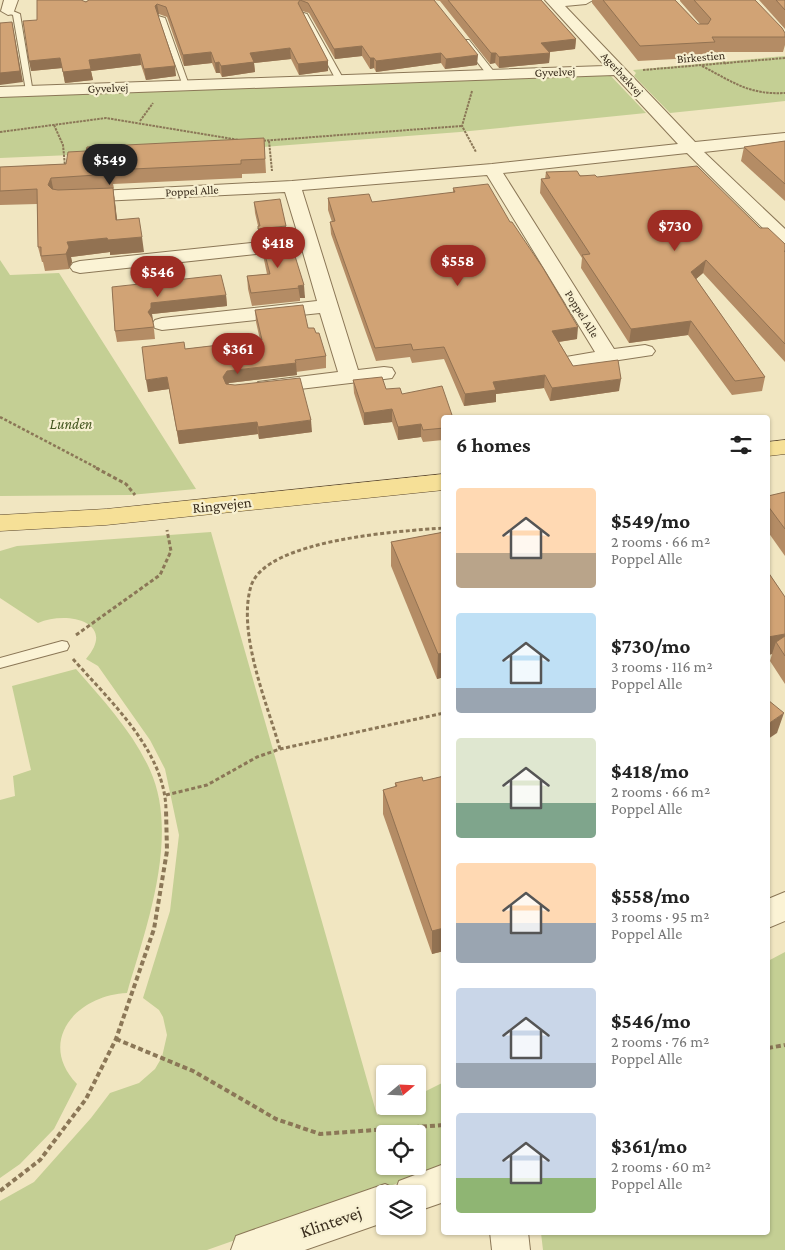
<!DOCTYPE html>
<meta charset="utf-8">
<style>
:root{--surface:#fff;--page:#f6f6f6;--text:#222;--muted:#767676;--accent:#9e2d24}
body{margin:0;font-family:"Crimson Pro",serif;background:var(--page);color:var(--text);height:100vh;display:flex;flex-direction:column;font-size:19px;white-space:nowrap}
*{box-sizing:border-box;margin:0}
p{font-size:16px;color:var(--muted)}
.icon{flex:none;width:28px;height:28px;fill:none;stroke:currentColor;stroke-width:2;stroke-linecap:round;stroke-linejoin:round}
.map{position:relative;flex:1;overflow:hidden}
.drawer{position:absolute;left:441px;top:415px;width:329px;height:820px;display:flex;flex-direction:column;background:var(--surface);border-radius:5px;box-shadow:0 1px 4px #0004}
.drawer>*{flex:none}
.needle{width:32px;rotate:71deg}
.controls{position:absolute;left:376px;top:1065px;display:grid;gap:10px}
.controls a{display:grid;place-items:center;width:50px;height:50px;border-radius:5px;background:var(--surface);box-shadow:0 1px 4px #0004;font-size:25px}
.price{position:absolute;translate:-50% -42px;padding:0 11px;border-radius:18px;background:var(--accent);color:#fff;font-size:16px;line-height:32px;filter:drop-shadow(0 1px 2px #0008)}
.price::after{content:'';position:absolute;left:50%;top:30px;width:15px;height:11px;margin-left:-8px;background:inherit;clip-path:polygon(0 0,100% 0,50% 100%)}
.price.on{background:#222;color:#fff}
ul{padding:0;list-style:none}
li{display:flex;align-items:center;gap:15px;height:125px;padding:0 15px}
li span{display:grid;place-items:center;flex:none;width:140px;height:100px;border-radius:5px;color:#555}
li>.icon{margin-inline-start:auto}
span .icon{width:60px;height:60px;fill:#fffc;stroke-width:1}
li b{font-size:21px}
h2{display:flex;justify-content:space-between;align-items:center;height:60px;padding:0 15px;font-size:21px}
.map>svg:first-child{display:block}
.green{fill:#c4cf94;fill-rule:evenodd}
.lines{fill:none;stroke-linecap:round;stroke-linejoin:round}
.service-casing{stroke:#8b7757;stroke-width:2}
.minor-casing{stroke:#8b7757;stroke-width:2}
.primary-casing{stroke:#59452c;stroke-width:1}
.path-far3{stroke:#8b7757;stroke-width:2;stroke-dasharray:2.5 1;stroke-linecap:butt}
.path-far2{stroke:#8b7757;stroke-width:2.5;stroke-dasharray:3 2;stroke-linecap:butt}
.path-far1{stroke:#8b7757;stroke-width:3;stroke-dasharray:4 2.5;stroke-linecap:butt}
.path{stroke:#8b7757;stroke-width:4;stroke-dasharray:5 3;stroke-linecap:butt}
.service{fill:#fbf3d5;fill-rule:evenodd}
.minor{fill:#fbf3d5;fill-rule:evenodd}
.primary{fill:#f6e097;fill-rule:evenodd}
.wall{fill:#b48c65}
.shaded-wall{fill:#927252}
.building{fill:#d1a375;stroke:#927252}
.labels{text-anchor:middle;stroke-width:4.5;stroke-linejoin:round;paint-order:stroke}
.far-street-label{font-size:12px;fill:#3a2d1d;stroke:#f7f0d1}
.park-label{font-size:15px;font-style:italic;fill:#465822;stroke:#f7f0d1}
.street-label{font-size:15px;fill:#3a2d1d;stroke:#f7f0d1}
.near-street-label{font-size:18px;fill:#3a2d1d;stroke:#f7f0d1}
</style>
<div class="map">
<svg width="785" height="1250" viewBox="0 0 785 1250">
<rect width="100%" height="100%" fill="#f1e6c1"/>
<g class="green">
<polygon points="785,56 785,101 670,113 634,76 636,73 633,70"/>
<polygon points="609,74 646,113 460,132 263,147 0,158 0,97"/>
<polygon points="0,260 10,275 59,273 196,489 130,495 0,496"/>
<path d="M211 532 377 1115 395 1106H418V1095L444 1082V1167L207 1250H0V1201L34 1182 91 1118 110 1093 139 1083 155 1069 162 1057 167 1035 163 1017 159 1010 143 998 170 911 179 835 165 769 150 740 98 666 86 659C118 622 67 610 38 623L0 598V551L17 546ZM385 1134H418V1166H385Z"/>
<path d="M76 669C103 700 133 732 150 770 180 836 146 928 127 993 77 995 36 1041 77 1084L54 1129 20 1164 0 1178V800L15 796 13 776 31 770 12 686Z"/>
<polygon points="785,952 785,1250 543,1250 541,1233 768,1232 768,961"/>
</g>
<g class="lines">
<defs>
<g id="service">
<polygon points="8,9 20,14 33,93 26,91 13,15 4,11"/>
<polygon points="300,12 307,14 344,80 343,82 336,80"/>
<polygon points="158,16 165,18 190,88 183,86"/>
<polygon points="463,40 469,40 495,73 495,77 489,77 463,44"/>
<polygon points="62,641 67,642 69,646 67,650 0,668 0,658"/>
</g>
<g id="minor">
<polygon points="4,0 18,0 13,14 8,15 1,11"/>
<polygon points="545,0 593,0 586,4 565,6 695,142 785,133 785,143 704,152 785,229 785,245 778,243 687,153 503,173 614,349 645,345 652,347 655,351 652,355 573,367 566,365 562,361 566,357 595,352 487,175 302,190 358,370 384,367 392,368 395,373 392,378 384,379 266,393 258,392 255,387 258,382 338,372 320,313 162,330 155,328 152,324 155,320 162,318 317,301 302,249 80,273 73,271 70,267 73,263 80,261 299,238 285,192 80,202 74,201 71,197 74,193 80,192 292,181 492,164 678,144 614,75 0,97 0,87 605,66"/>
<polygon points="785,892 785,921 768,928 768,899"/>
<polygon points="444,1164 444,1202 418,1211 418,1194 385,1194 385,1222 305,1250 231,1250 236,1236 250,1231 385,1184 396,1189 399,1181"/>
<polygon points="490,1232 528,1232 530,1250 492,1250"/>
</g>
<g id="primary">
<polygon points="785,440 785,454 768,456 768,442"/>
<polygon points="444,474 444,490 106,525 0,531 0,515 106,509"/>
</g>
</defs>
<use href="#service" class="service-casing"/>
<use href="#minor" class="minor-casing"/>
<use href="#primary" class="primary-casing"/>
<g class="path-far3">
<polyline points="714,50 726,64"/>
<path d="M702 66C733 82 749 95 785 93"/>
<polyline points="643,70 785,58"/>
<polyline points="472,91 462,126 476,152"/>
<polyline points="140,121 153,103"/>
<polyline points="54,125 63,145 65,166"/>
<polyline points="0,132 106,118 239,140"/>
<polyline points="260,141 462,126"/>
<polyline points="269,141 272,171"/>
</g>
<polyline class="path-far2" points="0,417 99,469"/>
<g class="path-far1">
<polyline points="96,468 126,484 135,495"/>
<polyline points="76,635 160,575 171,551 167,530"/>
<path d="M73 659C110 701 165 751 166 810"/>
<path d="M280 749C267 703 237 633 251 586 266 539 402 531 444 528"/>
<polyline points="166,795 207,785 257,757 280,749 444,713"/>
</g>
<g class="path">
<polyline points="116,1039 193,1071 276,1119 320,1134 444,1125"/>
<polyline points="768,1048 785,1045"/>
<polyline points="0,1191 40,1160 86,1099 116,1039 154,929 167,851 166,809"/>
</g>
<use href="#service" class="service"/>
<use href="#minor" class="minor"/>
<use href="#primary" class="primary"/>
</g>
<g class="wall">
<polygon points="89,0 541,0 576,39 575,49 550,52 549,63 499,68 495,63 490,64 440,1 434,0 477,65 445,69 441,63 376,72 374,68 370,69 362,56 335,59 309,13 302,11 328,61 328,71 299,75 291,59 254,63 255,72 222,77 220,73 216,73 212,63 184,66 167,17 159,14 158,15 176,76 146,80 141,65 91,71 93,80 65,83 62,68 31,71 37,20"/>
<polygon points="592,0 675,0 698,24 700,24 680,1 680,0 755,0 785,33 785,45 783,52 713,52 712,57 638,61 592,3"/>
<polygon points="759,0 785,0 785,29"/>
<polygon points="264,138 266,173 242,174 242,178 113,184 114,188 113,188 117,220 144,252 110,255 110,252 71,257 72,262 69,269 45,271 43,262 42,262 38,247 37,204 0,205 0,167 66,164 86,151"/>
<polygon points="785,141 785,201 741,161 744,147"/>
<polygon points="546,172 597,177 760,228 785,244 785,362 703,273 696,279 765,377 762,391 732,395 688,335 629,343 581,268 582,258 540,193 541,179 545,179"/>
<polygon points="453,188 577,339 559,342 573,366 619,391 550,401 544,388 496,394 496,402 464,406 444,359 412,363 410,357 376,361 331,234 330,222 332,222 328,210 328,198 372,202 453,193"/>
<polygon points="254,202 287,237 259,240 258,226 255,213"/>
<polygon points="290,240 305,298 300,298 300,301 252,306 248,289 247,276 267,274 263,255 262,243"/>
<polygon points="112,287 226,295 227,306 152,314 155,339 117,342 115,331"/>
<polygon points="255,310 308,328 316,333 326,356 326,368 296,372 297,375 229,383 228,384 312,432 259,439 258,434 179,444 169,389 148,392 185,349 260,340 256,322"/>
<polygon points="353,380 402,394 444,418 443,440 423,442 421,437 398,440 392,422 364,425 354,393"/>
<polygon points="785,492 785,556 768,532 768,496"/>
<polygon points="444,532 444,677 437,679 391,566 391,542"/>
<polygon points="768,572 785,597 785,684 770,661 772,654 768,655"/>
<polygon points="444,776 444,951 432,954 383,814 383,790 395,787 395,783 423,781"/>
</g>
<g class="shaded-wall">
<polygon points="157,4 159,14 156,17 155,6"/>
<polygon points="12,22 23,82 0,85 0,73"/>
<polygon points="576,39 575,49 540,53 541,43"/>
<polygon points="362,46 362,56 335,59 334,49"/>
<polygon points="290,48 291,59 254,63 255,72 222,77 221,66 250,53"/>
<polygon points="211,52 212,63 184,66 183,55"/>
<polygon points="441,53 441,63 376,72 376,61"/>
<polygon points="491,53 496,53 495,63 490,64"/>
<polygon points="550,53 549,63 499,68 499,57"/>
<polygon points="140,54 141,65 91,71 93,80 65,83 63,72 89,60"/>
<polygon points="478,55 477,65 445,69 446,59"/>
<polygon points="60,58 62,68 31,71 29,61"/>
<polygon points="370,58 374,58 374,68 370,69"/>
<polygon points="328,61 328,71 299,75 298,64"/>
<polygon points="219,62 220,73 216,73 215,63"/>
<polygon points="175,66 176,76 146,80 144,69"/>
<polygon points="51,178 54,193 48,185"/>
<polygon points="113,188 115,202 119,235 116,220"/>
<polygon points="286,226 287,237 259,240 258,229"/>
<polygon points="142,237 144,252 110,255 110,252 71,257 72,262 69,269 66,254 67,242 107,238"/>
<polygon points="706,260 703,273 688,286 691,272"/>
<polygon points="304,285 305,298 300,298 298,286"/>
<polygon points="226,295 227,306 152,314 155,339 153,320 148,312 151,303"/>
<polygon points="691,321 688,335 629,343 631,329"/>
<polygon points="578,327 577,339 551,343 552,331"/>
<polygon points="296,363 297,375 229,383 224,389 223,377 227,371"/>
<polygon points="545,375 544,388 496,394 496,402 464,406 465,394 493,382"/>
<polygon points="167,377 169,389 148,392 146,380"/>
<polygon points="621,379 619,391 550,401 552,388"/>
<polygon points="392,409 392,422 364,425 364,413"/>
<polygon points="311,420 312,432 259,439 258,427"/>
<polygon points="257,422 258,434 179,444 177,431"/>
<polygon points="421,424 421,437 398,440 398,427"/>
<polygon points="785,634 785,651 776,642 772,654 768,655 768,637"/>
<polygon points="444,653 444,677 437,679 438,654"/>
<polygon points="784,713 777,733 768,739 768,724"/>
<polygon points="444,928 444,951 432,954 432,931"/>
</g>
<g class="building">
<polygon points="37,0 81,0 86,2 89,0 434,0 478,55 446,59 441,53 376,61 374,58 370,58 362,46 334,49 308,3 300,0 298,3 328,61 298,64 290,48 250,53 254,62 221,66 219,62 215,63 211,52 183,55 166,7 157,4 155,6 175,66 144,69 140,54 89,60 91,69 63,72 60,58 29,61 23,21 37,20"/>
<polygon points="448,0 541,0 576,39 541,43 550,53 499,57 496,53 491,53"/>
<polygon points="603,0 675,0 698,24 708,24 711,19 694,0 755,0 782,28 785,33 785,37 712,37 715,42 640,46"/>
<polygon points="776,0 785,0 785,10"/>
<polygon points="12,22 20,71 0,73 0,23"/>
<polygon points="264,138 265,159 241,160 241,164 111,170 111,174 51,178 48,185 52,189 58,190 113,188 116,220 139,218 142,237 108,240 107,238 67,242 69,247 66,254 41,256 41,247 38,247 37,189 0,191 0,167 66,164 68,152 86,151 87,147"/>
<polygon points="785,141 785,184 744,147"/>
<polygon points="697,166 760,228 768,228 785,244 785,251 784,251 785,252 785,344 706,260 691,272 765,377 735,381 691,321 631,329 582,255 590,254 541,179 550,178 546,172 577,171 580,176 595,175 597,177"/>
<polygon points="488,184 510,222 512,222 543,268 578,327 552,331 573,366 618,360 621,379 552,388 545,375 493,382 496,390 465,394 444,347 413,350 411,344 375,348 330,222 335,221 328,198 369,194 372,202 455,192 453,188"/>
<polygon points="280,199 286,226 258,229 258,226 260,226 254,202"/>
<polygon points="290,240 304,285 298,286 299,288 251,293 247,276 270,274 262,243"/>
<polygon points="221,275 226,295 151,303 151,308 148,312 152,318 154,327 115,331 112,287"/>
<polygon points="303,305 308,328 314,328 316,333 319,333 326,356 295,360 296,363 227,371 223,377 226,384 235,385 300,378 311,420 258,427 257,422 177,431 167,377 146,380 142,347 184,342 185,349 262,340 255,310"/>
<polygon points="382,377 386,389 400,388 402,394 442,386 453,418 444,418 444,424 443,424 444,428 423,430 421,424 398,427 392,409 364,413 353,380"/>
<polygon points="785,492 785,529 768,506 768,496"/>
<polygon points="444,532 444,653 438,654 391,542"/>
<polygon points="768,572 785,597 785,634 768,637"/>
<polygon points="785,636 785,656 776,642"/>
<polygon points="768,700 784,713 768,724"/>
<polygon points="444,776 444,928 432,931 383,790 397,786 395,783 422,777 423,781"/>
</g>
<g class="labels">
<g class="far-street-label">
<text transform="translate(701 57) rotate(-5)" y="4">Birkestien</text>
<text transform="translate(555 72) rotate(-2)" y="4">Gyvelvej</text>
<text transform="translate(622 74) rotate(47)" y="4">Agerbækvej</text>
<text transform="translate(108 88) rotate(-2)" y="4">Gyvelvej</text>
<text transform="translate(192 191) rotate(-3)" y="4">Poppel Alle</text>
<text transform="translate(582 314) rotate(58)" y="4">Poppel Alle</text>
</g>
<g class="park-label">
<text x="71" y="429">Lunden</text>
</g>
<g class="street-label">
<text transform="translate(222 505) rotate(-6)" y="5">Ringvejen</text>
</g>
<g class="near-street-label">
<text transform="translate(331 1222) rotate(-19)" y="6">Klintevej</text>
</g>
</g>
</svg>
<div class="controls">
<a><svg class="needle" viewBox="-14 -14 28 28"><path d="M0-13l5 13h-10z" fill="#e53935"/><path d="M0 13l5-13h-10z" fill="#767676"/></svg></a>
<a><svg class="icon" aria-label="locate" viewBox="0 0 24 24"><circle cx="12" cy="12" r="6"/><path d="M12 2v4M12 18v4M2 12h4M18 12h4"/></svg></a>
<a><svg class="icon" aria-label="layers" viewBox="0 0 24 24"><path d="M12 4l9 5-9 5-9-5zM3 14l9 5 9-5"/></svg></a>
</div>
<b class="price on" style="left:110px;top:186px">$549</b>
<b class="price" style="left:675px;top:252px">$730</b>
<b class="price" style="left:278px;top:269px">$418</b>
<b class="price" style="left:458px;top:287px">$558</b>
<b class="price" style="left:158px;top:298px">$546</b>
<b class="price" style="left:238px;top:375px">$361</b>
<section class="drawer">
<h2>6 homes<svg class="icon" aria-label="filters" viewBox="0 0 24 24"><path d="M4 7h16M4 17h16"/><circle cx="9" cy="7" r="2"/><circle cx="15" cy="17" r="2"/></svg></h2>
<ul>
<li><span style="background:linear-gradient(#ffd9b3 65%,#b9a48a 0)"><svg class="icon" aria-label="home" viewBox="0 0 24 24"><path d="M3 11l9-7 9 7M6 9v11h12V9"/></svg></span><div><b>$549/mo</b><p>2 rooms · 66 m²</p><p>Poppel Alle</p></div></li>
<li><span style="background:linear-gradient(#bfe0f5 75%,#9aa5b1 0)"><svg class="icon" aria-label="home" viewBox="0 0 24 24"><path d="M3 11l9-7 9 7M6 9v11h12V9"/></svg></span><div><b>$730/mo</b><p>3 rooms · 116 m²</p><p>Poppel Alle</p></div></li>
<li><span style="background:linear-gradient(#dfe7d0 65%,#7fa58c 0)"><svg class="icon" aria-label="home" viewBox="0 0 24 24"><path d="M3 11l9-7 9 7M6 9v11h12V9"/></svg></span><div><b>$418/mo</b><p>2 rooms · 66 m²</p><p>Poppel Alle</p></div></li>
<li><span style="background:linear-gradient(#ffd9b3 60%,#9aa5b1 0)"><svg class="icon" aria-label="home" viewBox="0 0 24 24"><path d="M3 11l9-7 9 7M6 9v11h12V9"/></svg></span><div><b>$558/mo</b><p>3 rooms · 95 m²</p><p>Poppel Alle</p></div></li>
<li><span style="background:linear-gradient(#c9d6e8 75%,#9aa5b1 0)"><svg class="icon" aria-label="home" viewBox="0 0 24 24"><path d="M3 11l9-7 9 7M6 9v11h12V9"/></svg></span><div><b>$546/mo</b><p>2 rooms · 76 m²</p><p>Poppel Alle</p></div></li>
<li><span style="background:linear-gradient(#c9d6e8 65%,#8fb573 0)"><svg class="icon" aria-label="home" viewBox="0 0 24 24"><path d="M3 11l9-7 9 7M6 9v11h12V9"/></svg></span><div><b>$361/mo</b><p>2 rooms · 60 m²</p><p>Poppel Alle</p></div></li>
</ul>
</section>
</div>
